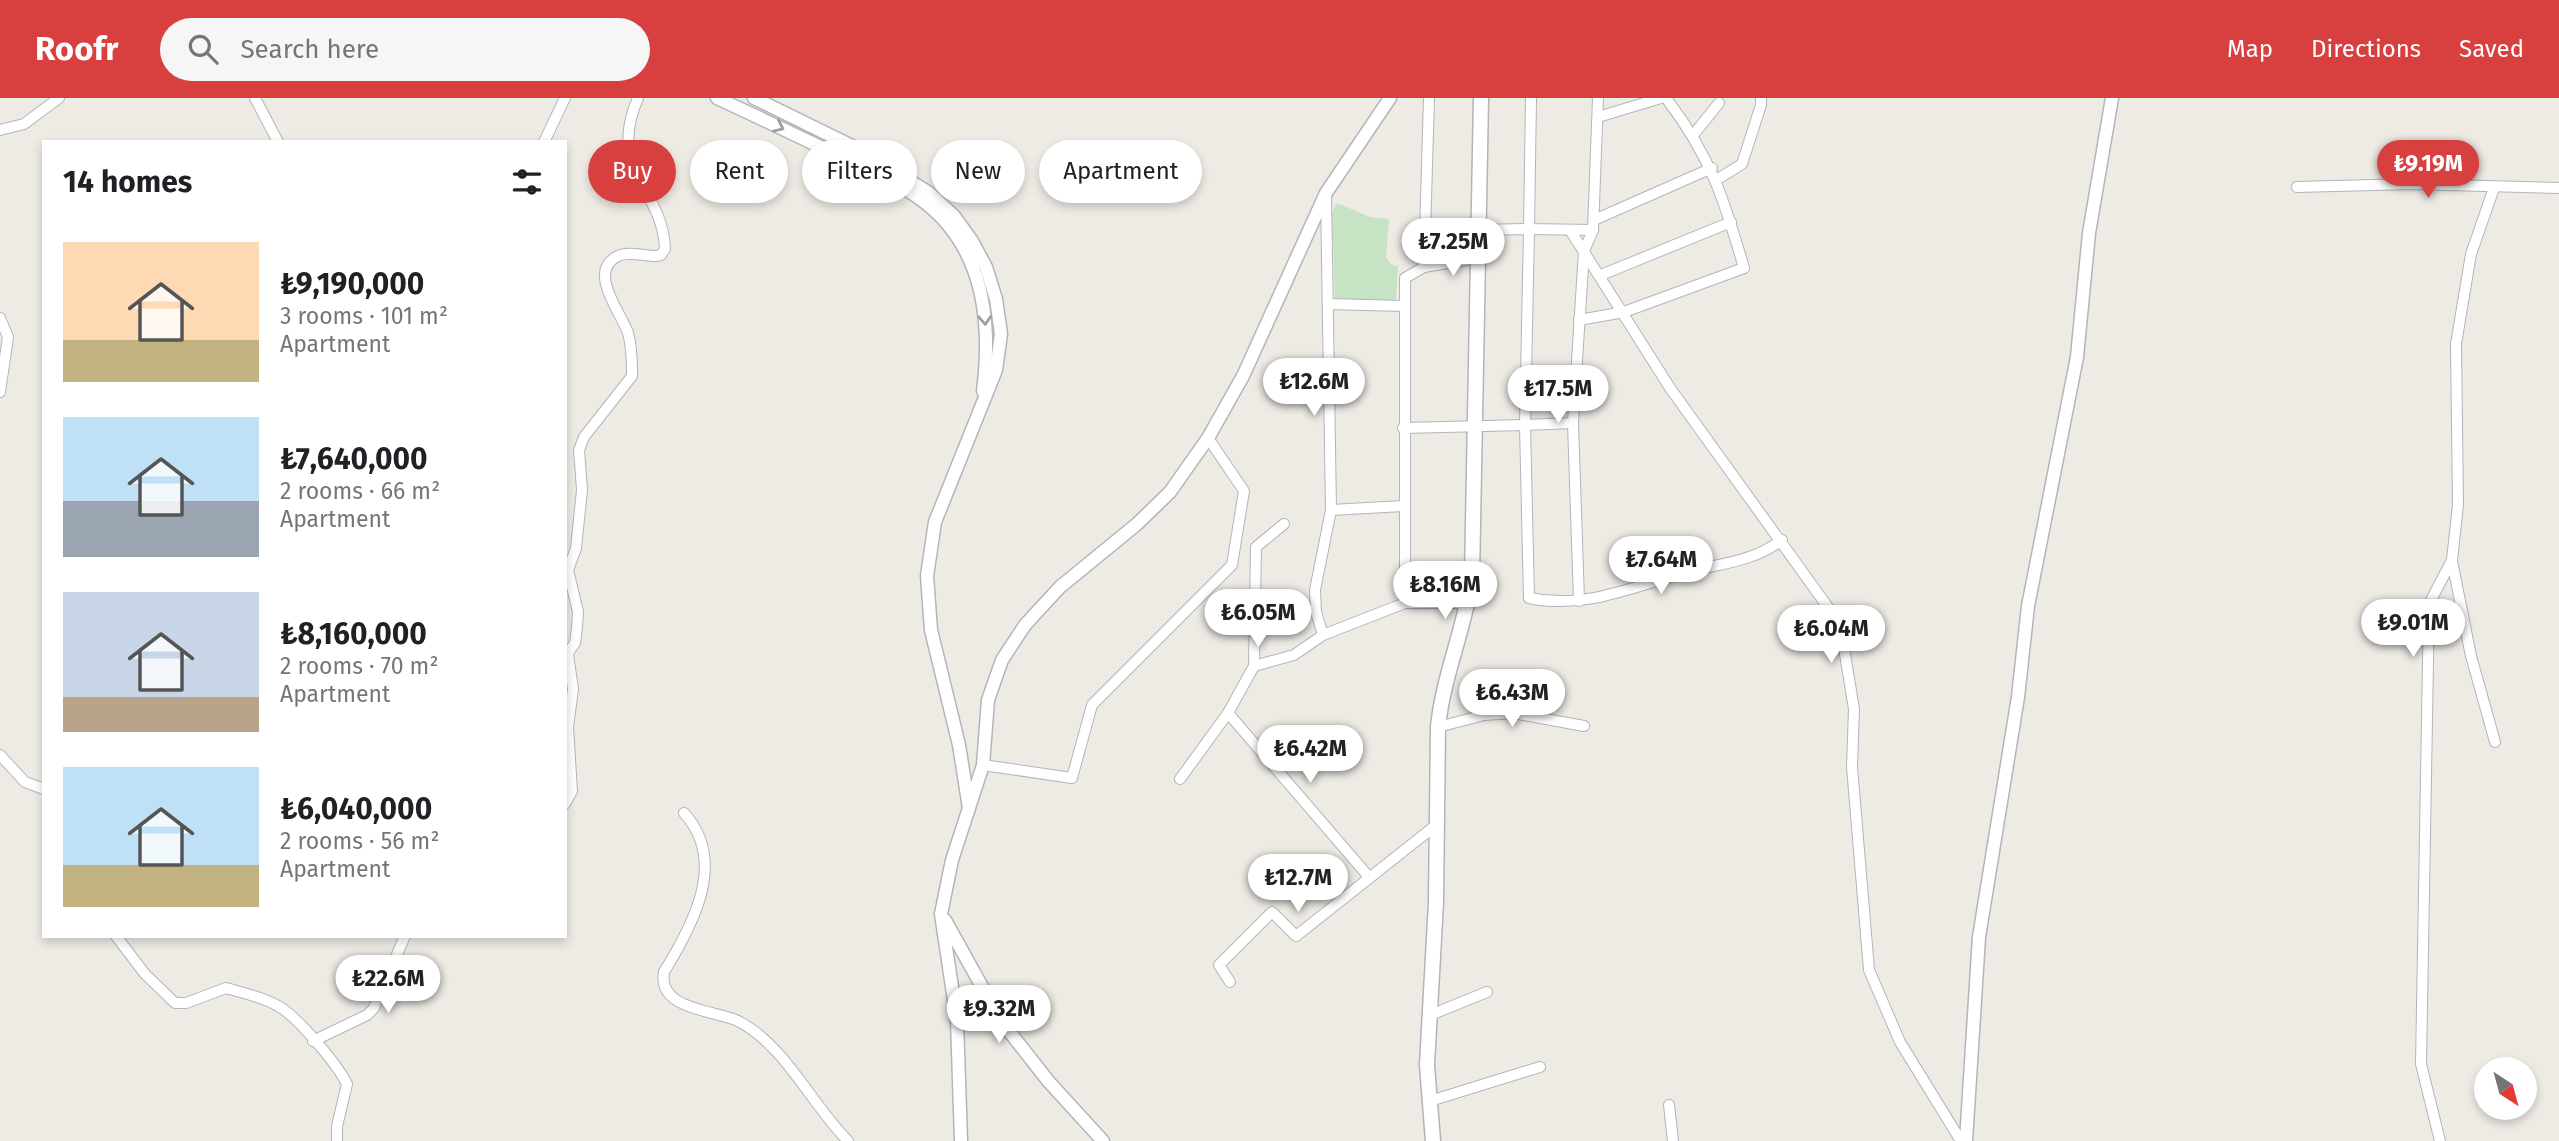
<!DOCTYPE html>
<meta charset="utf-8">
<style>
:root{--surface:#fff;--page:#f6f6f6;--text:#202124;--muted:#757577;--accent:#d84040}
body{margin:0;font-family:"Fira Sans",sans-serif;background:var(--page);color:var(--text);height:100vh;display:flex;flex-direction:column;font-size:26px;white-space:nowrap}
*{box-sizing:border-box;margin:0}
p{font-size:23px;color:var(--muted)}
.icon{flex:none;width:38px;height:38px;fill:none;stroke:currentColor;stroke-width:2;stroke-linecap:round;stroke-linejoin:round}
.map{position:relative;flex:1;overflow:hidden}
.details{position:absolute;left:42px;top:42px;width:525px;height:798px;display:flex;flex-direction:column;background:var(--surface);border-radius:0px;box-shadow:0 4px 10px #0003}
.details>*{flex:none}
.hud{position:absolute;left:588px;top:42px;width:665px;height:63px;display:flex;gap:14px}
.needle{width:46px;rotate:144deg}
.fabs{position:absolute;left:2474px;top:959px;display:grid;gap:14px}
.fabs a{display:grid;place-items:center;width:63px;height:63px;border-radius:50%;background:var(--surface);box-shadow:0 4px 10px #0003;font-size:35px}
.price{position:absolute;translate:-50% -60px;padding:0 16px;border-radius:24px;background:#fff;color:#222;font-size:23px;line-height:46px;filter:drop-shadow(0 2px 4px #0008)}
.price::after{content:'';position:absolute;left:50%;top:42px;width:21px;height:16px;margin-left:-10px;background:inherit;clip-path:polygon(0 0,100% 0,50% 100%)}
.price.current{background:var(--accent);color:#fff}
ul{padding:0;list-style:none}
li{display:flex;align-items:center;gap:21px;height:175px;padding:0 21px}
li span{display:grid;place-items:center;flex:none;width:196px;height:140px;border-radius:0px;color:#555}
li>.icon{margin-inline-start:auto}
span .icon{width:84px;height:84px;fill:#fffc;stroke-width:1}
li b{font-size:30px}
h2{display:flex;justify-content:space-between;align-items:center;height:84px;padding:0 21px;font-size:30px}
.pill{padding:0 24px;border-radius:32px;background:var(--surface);box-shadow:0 4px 10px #0003;font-size:24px;line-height:63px}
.pill.current{background:var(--accent);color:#fff}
header{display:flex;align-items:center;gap:42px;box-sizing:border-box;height:98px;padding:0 35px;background:var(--accent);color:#fff}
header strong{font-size:33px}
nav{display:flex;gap:38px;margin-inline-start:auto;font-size:24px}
.search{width:490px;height:63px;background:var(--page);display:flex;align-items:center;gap:18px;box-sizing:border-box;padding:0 24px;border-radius:38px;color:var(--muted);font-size:26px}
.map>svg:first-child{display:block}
.green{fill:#c6e3c4}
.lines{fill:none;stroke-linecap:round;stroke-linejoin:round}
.minor-casing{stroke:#b2b5b9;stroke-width:12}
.tertiary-casing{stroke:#b2b5b9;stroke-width:15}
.secondary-casing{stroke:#b1b5b8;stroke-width:17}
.minor{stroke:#fff;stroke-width:10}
.tertiary{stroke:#fff;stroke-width:12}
.secondary{stroke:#fff;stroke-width:14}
.oneway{stroke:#9ea0a2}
</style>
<header>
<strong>Roofr</strong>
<div class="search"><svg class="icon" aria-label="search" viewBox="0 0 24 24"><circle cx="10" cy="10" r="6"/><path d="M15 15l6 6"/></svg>Search here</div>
<nav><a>Map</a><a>Directions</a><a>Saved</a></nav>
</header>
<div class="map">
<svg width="2559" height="1043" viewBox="0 0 2559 1043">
<rect width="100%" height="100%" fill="#eeebe5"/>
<polygon class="green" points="1337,105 1370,119 1389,121 1386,159 1392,167 1398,168 1396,202 1335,201 1332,114"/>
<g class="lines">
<defs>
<g id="minor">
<polyline points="255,0 278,44"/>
<polyline points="1429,0 1424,169 1405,180 1405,505 1468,505"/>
<polyline points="1531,0 1529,131 1593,132"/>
<polyline points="1598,19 1661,0"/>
<polyline points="0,32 24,26 59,0"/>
<polyline points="1694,36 1719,5"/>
<polyline points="544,44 565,0"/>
<polyline points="1716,82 1742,66 1761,7 1761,0"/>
<polyline points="2297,89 2412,86 2559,90"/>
<polyline points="1594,122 1712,70"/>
<polyline points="1478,132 1529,131 1525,327 1573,325"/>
<polyline points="1570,132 1670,290 1840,526 1854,611 1852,669 1869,872 1900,944 1961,1043"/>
<polyline points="1424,169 1477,160"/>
<polyline points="1601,177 1731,124"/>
<polyline points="1328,206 1404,208"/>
<polyline points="0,220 8,239 0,294"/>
<path d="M1579 222 1624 214 1744 170C1724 101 1711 59 1666 0"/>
<path d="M1403 330 1525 327 1529 500C1587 512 1636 487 1691 473 1725 465 1753 463 1782 442"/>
<polyline points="1331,412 1403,408"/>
<polyline points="2452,463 2471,558 2495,644"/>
<polyline points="1579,503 1573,325 1584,153 1593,132 1598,0"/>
<polyline points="1323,537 1316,514 1315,492 1331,412 1326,96"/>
<path d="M565 559 575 545 577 529 578 514 568 472 576 450 582 392 579 352 584 339 632 278C632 264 632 249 628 235 622 216 586 173 618 158 628 153 645 158 656 158L661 157 665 151C663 90 606 73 638 0"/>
<polyline points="1254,568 1256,449 1284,426"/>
<polyline points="1228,615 1369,779"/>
<polyline points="1438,629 1484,617 1513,615 1584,628"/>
<polyline points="0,657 25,684 44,691"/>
<polyline points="983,667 1072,680 1092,607 1232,467 1244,393 1208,340"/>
<polyline points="1180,681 1228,615 1254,568 1294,557 1323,537 1405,505"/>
<polyline points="565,706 572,693 568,629 573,591 568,557"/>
<path d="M684 715C728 763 693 827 664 874 657 912 715 912 738 923 784 946 812 1007 848 1043"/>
<path d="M116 838 145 876 175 905H186L226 890C243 895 263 899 278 908 297 918 337 966 347 986L337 1028V1043"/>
<polyline points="1230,884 1219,867 1272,814 1296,838 1435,728"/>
<polyline points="1428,918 1487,894"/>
<polyline points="313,943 367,917 374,910 405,838"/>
<polyline points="1430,1003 1540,969"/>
<polyline points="1669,1007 1673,1043"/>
<polyline points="2440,1043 2421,966 2429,506 2452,462 2458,407 2456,246 2471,156 2494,90"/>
</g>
<g id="tertiary">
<path d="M717 0C758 19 798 38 839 58 868 71 898 84 923 103 984 149 992 223 983 293"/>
<polyline points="754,0 862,53 928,94 954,118 972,143 986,169 996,201 1001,236 996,272 935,424 927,478 931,532 959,647 969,710"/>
<polyline points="945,822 1001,923 1049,984 1103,1043"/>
<polyline points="961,1043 957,922 941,816 952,762 983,667 988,602 1002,562 1025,527 1060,489 1137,426 1170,394 1208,340 1243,278 1326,95 1390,0"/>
<polyline points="1966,1043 1979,839 2018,599 2028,508 2077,259 2089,135 2112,0"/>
</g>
<path id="secondary" d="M1433 1043 1427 967 1436 804 1438 629C1443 578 1465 530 1472 479L1481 0"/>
</defs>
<use href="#minor" class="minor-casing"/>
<use href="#tertiary" class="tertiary-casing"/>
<use href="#secondary" class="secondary-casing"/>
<use href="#minor" class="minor"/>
<use href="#tertiary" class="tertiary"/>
<use href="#secondary" class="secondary"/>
</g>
<defs><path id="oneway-chevron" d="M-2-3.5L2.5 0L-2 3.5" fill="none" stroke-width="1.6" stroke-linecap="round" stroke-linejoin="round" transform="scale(1.75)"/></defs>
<g class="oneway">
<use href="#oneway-chevron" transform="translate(779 29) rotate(25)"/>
<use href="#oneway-chevron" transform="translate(985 222) rotate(87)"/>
</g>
</svg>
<div class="fabs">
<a><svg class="needle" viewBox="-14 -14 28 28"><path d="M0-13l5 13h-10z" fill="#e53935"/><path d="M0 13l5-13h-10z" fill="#757577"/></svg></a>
</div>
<b class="price current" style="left:2428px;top:102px">₺9.19M</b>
<b class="price" style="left:1453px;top:180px">₺7.25M</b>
<b class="price" style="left:1314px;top:320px">₺12.6M</b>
<b class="price" style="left:1558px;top:327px">₺17.5M</b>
<b class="price" style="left:1661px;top:498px">₺7.64M</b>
<b class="price" style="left:1445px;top:523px">₺8.16M</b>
<b class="price" style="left:1258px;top:551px">₺6.05M</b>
<b class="price" style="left:2413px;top:561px">₺9.01M</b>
<b class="price" style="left:1831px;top:567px">₺6.04M</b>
<b class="price" style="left:1512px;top:631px">₺6.43M</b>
<b class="price" style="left:1310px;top:687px">₺6.42M</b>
<b class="price" style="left:1298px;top:816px">₺12.7M</b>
<b class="price" style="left:388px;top:917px">₺22.6M</b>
<b class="price" style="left:999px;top:947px">₺9.32M</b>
<div class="hud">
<a class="pill current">Buy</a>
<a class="pill">Rent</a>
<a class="pill">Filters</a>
<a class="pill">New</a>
<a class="pill">Apartment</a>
</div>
<section class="details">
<h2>14 homes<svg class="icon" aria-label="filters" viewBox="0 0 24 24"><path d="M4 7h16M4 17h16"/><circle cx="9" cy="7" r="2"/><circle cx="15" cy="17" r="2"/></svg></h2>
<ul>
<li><span style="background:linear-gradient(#ffd9b3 70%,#c2b280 0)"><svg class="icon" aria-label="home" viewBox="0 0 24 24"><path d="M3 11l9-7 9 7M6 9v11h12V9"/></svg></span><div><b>₺9,190,000</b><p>3 rooms · 101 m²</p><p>Apartment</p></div></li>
<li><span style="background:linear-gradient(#bfe0f5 60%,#9aa5b1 0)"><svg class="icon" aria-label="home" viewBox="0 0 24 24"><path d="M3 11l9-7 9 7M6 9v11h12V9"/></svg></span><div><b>₺7,640,000</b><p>2 rooms · 66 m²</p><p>Apartment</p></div></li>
<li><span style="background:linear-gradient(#c9d6e8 75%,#b9a48a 0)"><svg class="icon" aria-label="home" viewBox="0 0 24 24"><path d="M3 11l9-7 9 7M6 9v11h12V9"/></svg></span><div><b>₺8,160,000</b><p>2 rooms · 70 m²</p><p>Apartment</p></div></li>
<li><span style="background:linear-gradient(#bfe0f5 70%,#c2b280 0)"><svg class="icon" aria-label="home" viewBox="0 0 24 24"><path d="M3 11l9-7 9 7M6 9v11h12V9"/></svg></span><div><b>₺6,040,000</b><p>2 rooms · 56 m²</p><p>Apartment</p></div></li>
</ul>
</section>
</div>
